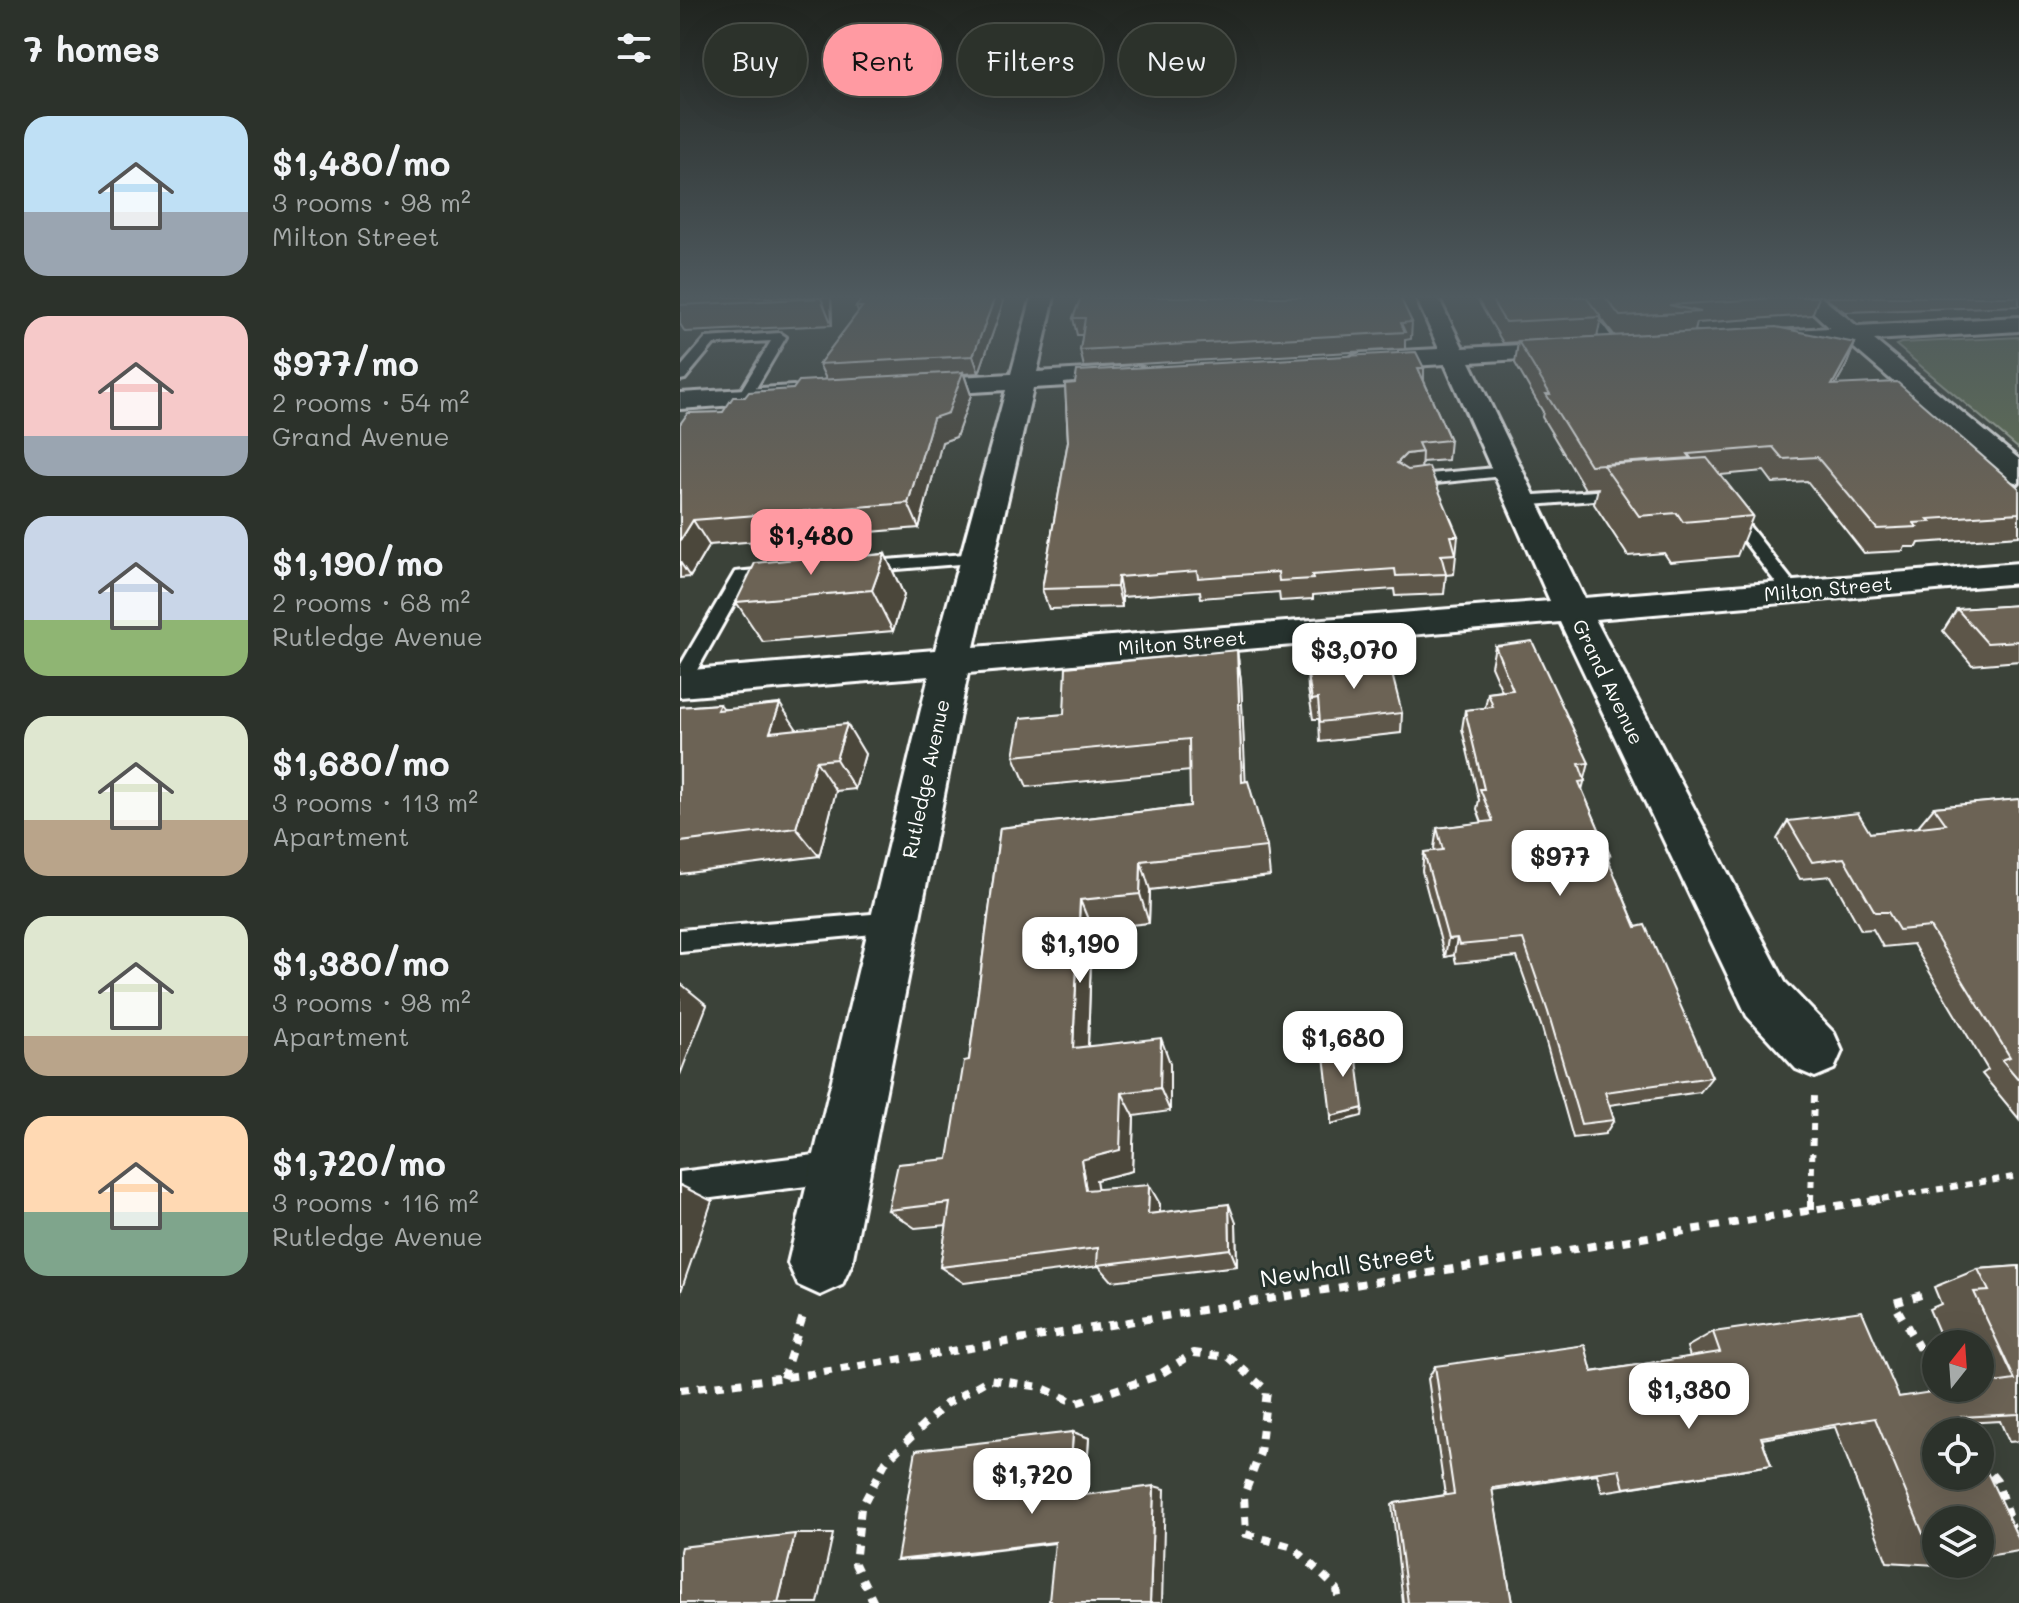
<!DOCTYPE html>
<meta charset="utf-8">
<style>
:root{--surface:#2c322b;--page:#343a33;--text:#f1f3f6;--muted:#a6aaa9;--line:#484d47;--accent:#ff9aa2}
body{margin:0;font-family:Mali,sans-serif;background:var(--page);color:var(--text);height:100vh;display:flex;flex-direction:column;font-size:30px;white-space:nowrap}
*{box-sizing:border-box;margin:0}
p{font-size:26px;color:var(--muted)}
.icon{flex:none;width:44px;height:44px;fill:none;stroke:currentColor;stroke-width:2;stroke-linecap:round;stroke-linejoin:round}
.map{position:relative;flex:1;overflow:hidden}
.drawer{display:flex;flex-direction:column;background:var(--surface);width:680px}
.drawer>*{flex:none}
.top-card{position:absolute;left:24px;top:24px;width:760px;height:72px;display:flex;gap:16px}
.needle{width:52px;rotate:17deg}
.controls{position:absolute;left:1242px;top:1330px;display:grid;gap:16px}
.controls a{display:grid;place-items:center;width:72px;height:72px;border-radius:50%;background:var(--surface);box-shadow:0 8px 32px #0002,0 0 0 2px var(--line);font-size:40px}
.price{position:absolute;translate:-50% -68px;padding:0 18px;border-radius:16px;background:#fff;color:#222;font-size:26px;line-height:52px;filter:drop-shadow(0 2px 4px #0008)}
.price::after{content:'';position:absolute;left:50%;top:48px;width:24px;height:18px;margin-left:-12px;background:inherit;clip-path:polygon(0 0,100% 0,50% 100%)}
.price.on{background:var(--accent);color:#111}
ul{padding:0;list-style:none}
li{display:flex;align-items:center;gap:24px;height:200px;padding:0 24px}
li span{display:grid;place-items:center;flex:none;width:224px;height:160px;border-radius:24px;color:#555}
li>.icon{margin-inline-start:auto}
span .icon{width:96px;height:96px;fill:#fffc;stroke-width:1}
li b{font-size:34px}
h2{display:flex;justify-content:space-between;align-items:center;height:96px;padding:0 24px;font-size:34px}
.chip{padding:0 28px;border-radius:36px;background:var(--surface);box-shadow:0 8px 32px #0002,0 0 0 2px var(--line);font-size:28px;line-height:72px}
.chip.on{background:var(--accent);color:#111}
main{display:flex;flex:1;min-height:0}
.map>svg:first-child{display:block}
.green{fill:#627152;stroke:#b0b8a8;stroke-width:2}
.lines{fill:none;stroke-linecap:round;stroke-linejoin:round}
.lane-casing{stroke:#fff;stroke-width:6}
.street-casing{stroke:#fff;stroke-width:6}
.path-far1{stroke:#fff;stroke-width:6;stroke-dasharray:7 7;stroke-linecap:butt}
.path{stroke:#fff;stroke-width:8;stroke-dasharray:9 9;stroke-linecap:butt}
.lane{fill:#26332d;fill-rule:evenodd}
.street{fill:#26332d;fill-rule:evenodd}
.wall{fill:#5d5648;stroke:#fff;stroke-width:2;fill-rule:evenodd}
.shaded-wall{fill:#4c463b;stroke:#fff;stroke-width:2}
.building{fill:#6c6454;stroke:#fff;stroke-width:2}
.labels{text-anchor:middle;stroke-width:6;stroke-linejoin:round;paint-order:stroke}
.street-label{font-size:20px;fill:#fff;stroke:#26332d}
.near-street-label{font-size:24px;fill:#fff;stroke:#26332d}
</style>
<main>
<section class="drawer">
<h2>7 homes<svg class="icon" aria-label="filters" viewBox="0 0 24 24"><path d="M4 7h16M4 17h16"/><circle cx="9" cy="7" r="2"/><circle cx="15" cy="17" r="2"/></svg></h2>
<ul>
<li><span style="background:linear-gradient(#bfe0f5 60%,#9aa5b1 0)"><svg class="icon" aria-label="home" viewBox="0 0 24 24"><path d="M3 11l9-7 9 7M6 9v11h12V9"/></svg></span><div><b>$1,480/mo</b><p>3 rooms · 98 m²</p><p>Milton Street</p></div></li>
<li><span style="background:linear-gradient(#f6c9c9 75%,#9aa5b1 0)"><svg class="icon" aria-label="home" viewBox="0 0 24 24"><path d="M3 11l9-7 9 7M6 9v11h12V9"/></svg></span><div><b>$977/mo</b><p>2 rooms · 54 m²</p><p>Grand Avenue</p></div></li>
<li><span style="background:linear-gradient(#c9d6e8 65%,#8fb573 0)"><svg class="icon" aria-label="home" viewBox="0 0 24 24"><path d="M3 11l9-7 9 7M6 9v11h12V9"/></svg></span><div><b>$1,190/mo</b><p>2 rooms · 68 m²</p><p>Rutledge Avenue</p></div></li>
<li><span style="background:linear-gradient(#dfe7d0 65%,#b9a48a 0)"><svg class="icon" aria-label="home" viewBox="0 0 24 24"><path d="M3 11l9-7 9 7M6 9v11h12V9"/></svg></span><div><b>$1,680/mo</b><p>3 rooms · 113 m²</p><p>Apartment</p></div></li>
<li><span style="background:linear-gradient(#dfe7d0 75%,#b9a48a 0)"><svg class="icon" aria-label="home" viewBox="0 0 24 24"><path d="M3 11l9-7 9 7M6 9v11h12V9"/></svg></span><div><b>$1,380/mo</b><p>3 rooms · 98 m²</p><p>Apartment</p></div></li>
<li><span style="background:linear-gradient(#ffd9b3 60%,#7fa58c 0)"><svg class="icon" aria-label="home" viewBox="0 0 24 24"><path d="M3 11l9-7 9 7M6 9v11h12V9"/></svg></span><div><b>$1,720/mo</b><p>3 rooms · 116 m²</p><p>Rutledge Avenue</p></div></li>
</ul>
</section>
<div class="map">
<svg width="1339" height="1603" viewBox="0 0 1339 1603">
<rect width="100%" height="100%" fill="#3b4239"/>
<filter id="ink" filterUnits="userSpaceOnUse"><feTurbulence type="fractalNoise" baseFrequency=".0125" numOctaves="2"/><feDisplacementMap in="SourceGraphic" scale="16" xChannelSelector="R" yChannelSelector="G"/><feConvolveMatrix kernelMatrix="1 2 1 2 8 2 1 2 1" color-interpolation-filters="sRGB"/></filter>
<g filter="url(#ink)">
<polygon class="green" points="1339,337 1339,449 1216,345 1221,343"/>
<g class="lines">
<defs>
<g id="lane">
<polygon points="892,297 902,297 939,347 937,350 929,350"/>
<polygon points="100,333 106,337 69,400 57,397 91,341 34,344 5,379 0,380 0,368 26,338"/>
<polygon points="827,467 835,472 832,475 727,486 719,481 727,476"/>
<polygon points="946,489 951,491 951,497 840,506 832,501 840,496"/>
<polygon points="1049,506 1055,508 1118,588 1121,592 1118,596 1106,596 1041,511"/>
<polygon points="298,553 304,554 306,558 304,562 180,572 171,567 180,562"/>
<polygon points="97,568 103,569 106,573 103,577 67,581 7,688 0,690 0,666 55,572"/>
<polygon points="215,912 224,915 227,922 224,929 215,932 0,952 0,930"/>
<polygon points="158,1152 169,1156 173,1167 169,1178 158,1182 0,1202 0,1172"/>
</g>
<g id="street">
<polygon points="352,297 374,297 357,372 457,366 466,369 470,374 466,379 457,382 353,388 294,647 870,601 765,364 681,369 672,366 668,361 672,356 681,353 759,349 736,297 758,297 783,348 896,342 905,344 908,349 905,354 896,356 790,362 904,598 1339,563 1339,583 915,619 1105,982 1154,1033 1162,1051 1154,1069 1135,1077 1116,1069 1067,1016 880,622 288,673 172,1263 162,1285 140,1295 118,1285 108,1263 249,676 0,697 0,671 255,650 326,390 226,396 217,394 213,388 217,382 226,380 331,374"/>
<polygon points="1117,297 1141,297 1177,326 1339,317 1339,331 1194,340 1339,459 1339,483 1328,480 1166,341 1077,346 1068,344 1065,339 1068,334 1077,332 1150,328"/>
<polygon points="113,386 122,388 126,394 122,400 0,409 0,393"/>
</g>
</defs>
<use href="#lane" class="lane-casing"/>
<use href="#street" class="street-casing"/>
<g class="path-far1">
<polyline points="1131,1201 1134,1095"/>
<polyline points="1188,1201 1339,1176"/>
</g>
<g class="path">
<polyline points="1131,1210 1131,1199"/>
<polyline points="1241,1295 1214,1303 1243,1355 1256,1397"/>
<polyline points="103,1378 125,1310"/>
<polyline points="0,1390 131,1374 1200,1199"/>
<polyline points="1300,1461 1317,1481 1332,1528"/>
<polyline points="194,1603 175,1564 181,1508 206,1461 266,1404 309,1379 360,1387 396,1403 477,1376 514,1353 549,1357 587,1391 580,1453 564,1495 566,1534 613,1547 657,1589 659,1603"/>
</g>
<use href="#lane" class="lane"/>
<use href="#street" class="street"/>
</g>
<g class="wall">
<polygon points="0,297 151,297 152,325 5,332 0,324"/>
<polygon points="401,297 732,322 731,339 725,340 725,349 404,367 400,350 403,335 397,335 393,318"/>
<path d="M796 297H1139L1132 315 1017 323 1015 331 1175 343 1166 366 1155 385 1339 488V536L1239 543 1237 547H1225L1223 551 1184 553 1127 481 1093 483 1084 471 1040 475 1073 516 1057 556 990 562 984 553 948 556 914 504 918 488 905 489 862 417 863 412 835 363 838 342 823 343ZM921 318 935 336 917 337Z"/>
<polygon points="1144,297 1339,297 1339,306 1165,312"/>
<polygon points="323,303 299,373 284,374 291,395 276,437 262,442 239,528 29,545 10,577 0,578 0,424 43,412 65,397 113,389 146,379 139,364 178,312 176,307"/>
<polygon points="744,368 744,381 770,440 768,460 742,462 741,468 778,536 774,574 766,575 764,594 715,596 714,589 633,595 633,599 600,601 599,592 521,598 520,591 442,597 442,607 369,609 362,589 388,441 385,384"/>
<polygon points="205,554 224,595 213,631 83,642 56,602 150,558"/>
<polygon points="1339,605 1339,661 1292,665 1263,631 1277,609"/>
<polygon points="815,646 909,763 902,790 930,855 928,860 956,927 1032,1077 1020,1092 929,1105 934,1120 925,1134 893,1138 862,1028 837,957 776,963 774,955 765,957 742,871 744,852 755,851 754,848 757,828 802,823 797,809 799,800 782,729 785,710 805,708 808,693 822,691 811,666"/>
<polygon points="557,650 561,681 565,781 587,847 590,876 470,890 469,923 412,929 408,1046 490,1063 490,1111 454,1116 452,1171 416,1180 417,1189 480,1204 480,1213 556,1223 557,1266 432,1281 419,1266 284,1283 260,1267 267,1225 235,1228 208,1210 268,1159 289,1060 320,828 510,806 510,771 347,787 334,756 384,714"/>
<polygon points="627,669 722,713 721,733 640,742 639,719 633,719 628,689"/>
<polygon points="40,704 44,709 117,729 185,754 175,789 156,791 139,856 0,874 0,707"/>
<polygon points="1339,799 1339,1119 1302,1074 1308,1070 1233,944 1203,947 1193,929 1181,930 1151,876 1120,879 1097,839 1108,821 1190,833 1241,827 1239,825 1254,807"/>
<polygon points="1339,1266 1339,1441 1329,1442 1320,1421 1284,1423 1256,1565 1207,1562 1155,1427 1082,1439 1091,1465 922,1492 917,1474 812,1490 832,1603 723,1603 712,1505 715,1503 765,1495 748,1379 755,1366 912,1372 1010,1357 1007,1347 1033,1332 1219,1397 1300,1388 1300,1344 1264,1344 1249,1309 1261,1304 1254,1287 1298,1269"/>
<polygon points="393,1432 409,1438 405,1495 485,1489 375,1543 244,1559 217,1560"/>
</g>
<g class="shaded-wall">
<polygon points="141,297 151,297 152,325 141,298"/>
<polygon points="315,297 322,297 323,303 299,373 293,356"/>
<polygon points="1175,343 1166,366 1142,408 1152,385"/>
<polygon points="283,372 291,395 276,437 262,442 239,528 228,503 253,418"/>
<polygon points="742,452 741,472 725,473 717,463 726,454"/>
<polygon points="13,520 29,545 10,577 0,562 0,541"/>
<polygon points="205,554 224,595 213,631 192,590"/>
<polygon points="438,577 442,597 442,607 437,587"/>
<polygon points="557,650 561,681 567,812 562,782"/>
<polygon points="100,704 120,734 90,732"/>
<polygon points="167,724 185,754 175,789 156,759"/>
<polygon points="136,761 156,791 139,856 116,828"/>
<polygon points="461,861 470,890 469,923 460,894"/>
<polygon points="400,900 412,929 407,1073 393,1048"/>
<polygon points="777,938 774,955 765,957 768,939"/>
<polygon points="0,983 27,1005 0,1075"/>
<polygon points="481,1038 490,1063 490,1111 480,1088"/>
<polygon points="442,1093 454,1116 452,1171 416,1180 421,1210 406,1190 401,1160"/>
<polygon points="683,1108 682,1116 651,1124 651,1116"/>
<polygon points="0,1185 32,1201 0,1294"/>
<polygon points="469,1185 480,1204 479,1233 468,1214"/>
<polygon points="549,1204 556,1223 557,1266 550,1249"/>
<polygon points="393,1432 409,1438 405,1499 389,1497"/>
<polygon points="474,1486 485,1489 482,1603 470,1603"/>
<polygon points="115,1534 153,1534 138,1603 98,1603"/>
</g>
<g class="building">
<polygon points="0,297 141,297 141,298 0,305"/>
<polygon points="183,297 315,297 293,356 139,364 182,307 176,307"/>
<polygon points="401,297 720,297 732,322 721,323 725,332 400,350 405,318 393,318"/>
<polygon points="810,297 906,297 921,317 825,322"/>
<polygon points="925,297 1112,297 989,305 1021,312 940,316"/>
<polygon points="1096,327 1175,343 1152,385 1217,382 1339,488 1339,513 1248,519 1251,522 1234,523 1237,527 1197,529 1137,457 1103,459 1093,447 1008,454 1011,458 910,465 866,394 870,394 838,341"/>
<polygon points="736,352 744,368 738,368 770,440 738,443 742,452 726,454 717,463 728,470 749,467 778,536 771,536 776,554 761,555 766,574 716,576 715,569 632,575 633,579 599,581 598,572 518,578 517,571 438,577 437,587 362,589 388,441 385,384 395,383 397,371"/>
<polygon points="283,372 268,413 253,418 228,503 13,520 0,541 0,424 8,413 43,412 53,397 65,397 69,392 113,389 119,381"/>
<polygon points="1027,458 1073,516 1003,522 997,513 959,516 923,465"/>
<polygon points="205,554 192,590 56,602 75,563 149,556 148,559"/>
<polygon points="1339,605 1339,641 1307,643 1277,609"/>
<polygon points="852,641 909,763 899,764 905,781 899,782 930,855 926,855 956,927 965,925 1032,1077 925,1092 934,1120 901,1124 868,1012 843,939 779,945 777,938 768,939 744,852 763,850 757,828 813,821 800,789 804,789 785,710 813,707 808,693 833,690 815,646"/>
<polygon points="557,650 562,782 568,781 587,847 461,861 460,894 400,900 393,1048 481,1038 480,1088 442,1093 440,1150 401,1160 406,1190 469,1185 468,1214 549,1204 550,1249 417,1265 418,1248 260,1267 270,1203 208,1210 218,1164 268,1159 284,1061 289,1060 320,828 510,806 509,739 334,756 341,718 384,714 386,667"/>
<polygon points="709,662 722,713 640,722 638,699 632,700 627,669"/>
<polygon points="40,704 37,710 100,704 90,732 167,724 156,759 136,761 116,828 0,842 0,707"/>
<polygon points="1339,799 1339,1080 1322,1060 1330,1057 1250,927 1219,930 1208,912 1195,912 1164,858 1132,862 1108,821 1178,813 1190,833 1266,824 1254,807"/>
<polygon points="675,1044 683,1108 651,1116 643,1047"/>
<polygon points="1339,1266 1339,1414 1281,1417 1288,1432 1256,1432 1256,1476 1300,1476 1300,1457 1339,1540 1339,1551 1300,1557 1300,1520 1256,1520 1256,1564 1260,1564 1256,1565 1195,1418 1081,1437 1091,1465 944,1488 939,1469 812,1488 832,1603 728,1603 715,1503 774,1494 755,1366 905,1345 912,1372 1040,1352 1033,1332 1182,1311 1219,1397 1278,1388 1300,1388 1300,1385 1335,1380 1294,1292 1309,1291 1298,1269"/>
<polygon points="393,1432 389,1497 474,1486 470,1603 372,1603 372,1601 369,1601 375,1542 217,1560 236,1450"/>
<polygon points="115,1534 98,1603 0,1603 0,1551 1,1547"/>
</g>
</g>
<linearGradient id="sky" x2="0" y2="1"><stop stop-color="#20241f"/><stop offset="0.57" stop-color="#4f5a5f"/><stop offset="1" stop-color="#4f5a5f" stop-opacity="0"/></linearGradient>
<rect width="1339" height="521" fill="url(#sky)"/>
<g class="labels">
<g class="street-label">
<text transform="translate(1148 589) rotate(-5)" y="7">Milton Street</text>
<text transform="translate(502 643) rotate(-5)" y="7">Milton Street</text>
<text transform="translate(928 682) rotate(64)" y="7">Grand Avenue</text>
<text transform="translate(246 779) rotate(-78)" y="7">Rutledge Avenue</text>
</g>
<g class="near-street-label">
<text transform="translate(667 1266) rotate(-9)" y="8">Newhall Street</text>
</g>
</g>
</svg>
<div class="controls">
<a><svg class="needle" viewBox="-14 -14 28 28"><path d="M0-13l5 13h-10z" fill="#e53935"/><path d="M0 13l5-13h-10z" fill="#a6aaa9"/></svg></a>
<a><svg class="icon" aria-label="locate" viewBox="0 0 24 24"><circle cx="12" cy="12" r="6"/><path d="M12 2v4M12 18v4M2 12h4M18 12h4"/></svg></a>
<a><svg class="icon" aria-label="layers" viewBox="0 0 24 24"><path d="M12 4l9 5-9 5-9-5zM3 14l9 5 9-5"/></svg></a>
</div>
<b class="price on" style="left:131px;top:577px">$1,480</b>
<b class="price" style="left:674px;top:691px">$3,070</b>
<b class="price" style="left:880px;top:898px">$977</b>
<b class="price" style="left:400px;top:985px">$1,190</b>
<b class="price" style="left:663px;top:1079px">$1,680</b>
<b class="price" style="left:1009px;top:1431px">$1,380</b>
<b class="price" style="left:352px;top:1516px">$1,720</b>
<div class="top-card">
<a class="chip">Buy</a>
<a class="chip on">Rent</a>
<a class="chip">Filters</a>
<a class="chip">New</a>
</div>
</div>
</main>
